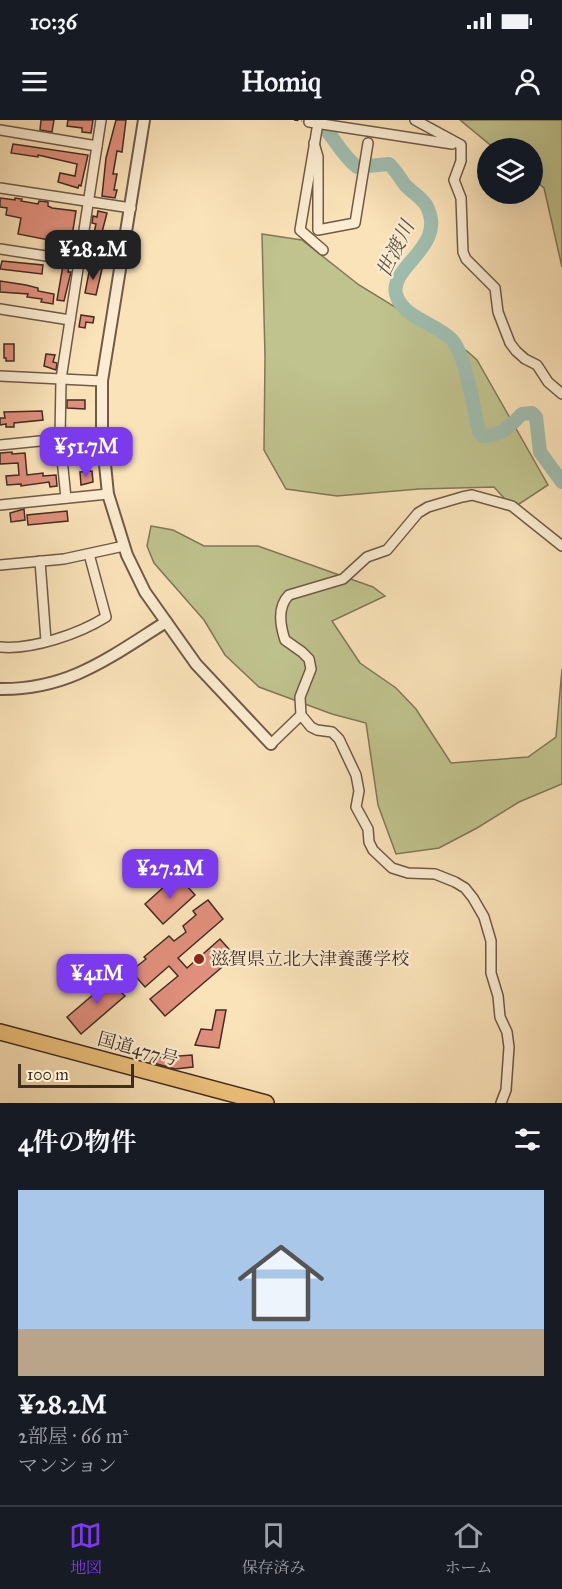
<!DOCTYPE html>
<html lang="ja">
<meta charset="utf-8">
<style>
:root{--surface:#171b24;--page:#20242c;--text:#f1f3f6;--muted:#9ea1a6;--line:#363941;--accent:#7c3aed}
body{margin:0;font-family:"IM FELL Great Primer","Noto Serif JP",serif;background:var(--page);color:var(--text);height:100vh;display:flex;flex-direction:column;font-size:22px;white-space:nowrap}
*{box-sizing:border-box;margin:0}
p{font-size:20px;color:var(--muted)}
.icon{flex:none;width:33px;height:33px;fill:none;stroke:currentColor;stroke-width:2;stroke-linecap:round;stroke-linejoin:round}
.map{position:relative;height:983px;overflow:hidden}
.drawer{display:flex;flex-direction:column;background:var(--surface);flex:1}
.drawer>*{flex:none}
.fabs{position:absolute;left:477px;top:18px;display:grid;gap:12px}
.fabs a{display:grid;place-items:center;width:66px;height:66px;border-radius:50%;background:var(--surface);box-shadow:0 6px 24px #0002;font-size:30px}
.scale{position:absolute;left:18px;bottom:15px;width:116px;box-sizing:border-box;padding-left:6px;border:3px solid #402d22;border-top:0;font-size:16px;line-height:21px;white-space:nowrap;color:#402d22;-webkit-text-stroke:4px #fcedd2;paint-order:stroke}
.price{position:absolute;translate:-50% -51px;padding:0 14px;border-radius:12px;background:var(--accent);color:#fff;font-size:20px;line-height:39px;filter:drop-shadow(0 2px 3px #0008)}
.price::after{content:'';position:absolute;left:50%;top:36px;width:18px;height:14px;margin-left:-9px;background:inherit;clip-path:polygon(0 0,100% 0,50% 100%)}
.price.on{background:#222;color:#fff}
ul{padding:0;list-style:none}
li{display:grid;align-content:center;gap:12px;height:318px;padding:0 18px}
li span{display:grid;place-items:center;height:186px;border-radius:0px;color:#555}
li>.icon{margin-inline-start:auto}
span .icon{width:108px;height:108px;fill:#fffc;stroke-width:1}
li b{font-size:26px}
h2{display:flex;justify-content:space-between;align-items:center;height:72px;padding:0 18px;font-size:26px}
.status{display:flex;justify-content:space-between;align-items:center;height:42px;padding:0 30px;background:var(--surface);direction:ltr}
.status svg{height:16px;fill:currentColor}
header{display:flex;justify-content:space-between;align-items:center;height:78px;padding:0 18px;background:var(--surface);font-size:27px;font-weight:800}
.tabs{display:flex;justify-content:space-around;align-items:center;height:84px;border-top:2px solid var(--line);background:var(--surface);font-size:16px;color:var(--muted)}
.tabs a{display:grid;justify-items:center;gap:3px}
.tabs .on{color:var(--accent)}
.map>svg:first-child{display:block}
.green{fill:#c0c38e;stroke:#807858;stroke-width:1.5}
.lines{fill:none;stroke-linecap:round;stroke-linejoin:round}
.river{stroke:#9fbeb0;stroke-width:14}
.building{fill:#e1907d;stroke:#402d22;stroke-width:1.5}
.minor-casing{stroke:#6f5a48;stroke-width:12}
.tertiary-casing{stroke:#6f5a48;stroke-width:14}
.trunk-casing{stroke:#402d22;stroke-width:18}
.path{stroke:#402d22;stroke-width:1.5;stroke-dasharray:4.5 3;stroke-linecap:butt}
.minor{stroke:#fcedd2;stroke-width:9}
.tertiary{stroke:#fcedd2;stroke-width:10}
.trunk{stroke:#eec27c;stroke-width:15}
.poi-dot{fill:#8f2418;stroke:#fcedd2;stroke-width:2}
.labels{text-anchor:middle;stroke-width:4.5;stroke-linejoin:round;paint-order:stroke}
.poi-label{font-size:18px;fill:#402d22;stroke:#fcedd2;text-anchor:start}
.street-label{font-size:18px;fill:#402d22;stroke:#fcedd2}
.water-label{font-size:20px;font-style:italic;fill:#585146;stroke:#fcedd2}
</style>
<div class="status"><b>10:36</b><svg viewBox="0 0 49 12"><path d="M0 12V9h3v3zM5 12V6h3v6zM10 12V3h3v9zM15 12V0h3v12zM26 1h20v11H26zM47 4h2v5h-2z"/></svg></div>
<header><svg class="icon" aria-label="menu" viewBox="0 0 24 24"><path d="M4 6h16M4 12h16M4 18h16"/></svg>Homiq<svg class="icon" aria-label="person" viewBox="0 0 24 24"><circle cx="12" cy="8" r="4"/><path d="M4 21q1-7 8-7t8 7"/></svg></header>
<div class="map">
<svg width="562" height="983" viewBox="0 0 562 983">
<rect width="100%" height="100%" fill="#fbe3b9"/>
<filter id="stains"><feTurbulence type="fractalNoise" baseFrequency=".00333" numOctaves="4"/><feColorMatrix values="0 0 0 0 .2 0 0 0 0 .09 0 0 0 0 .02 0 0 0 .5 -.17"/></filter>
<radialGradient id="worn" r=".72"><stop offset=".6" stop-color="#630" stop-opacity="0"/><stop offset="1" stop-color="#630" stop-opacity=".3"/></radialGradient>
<g class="green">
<polygon points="460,0 562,0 562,147 544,68 533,59 532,28 494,28"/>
<polygon points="262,114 302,120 359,165 467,231 477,240 548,365 513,388 494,367 419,369 337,376 286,369 264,330 265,237"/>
<polygon points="151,406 173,410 204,426 258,426 373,467 385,476 332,501 360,543 396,568 416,589 451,643 528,637 556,617 562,549 562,664 519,682 477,708 439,728 396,734 378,685 366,603 332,594 259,567 225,535 204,500 154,443 147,426"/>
</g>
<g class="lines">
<path class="river" d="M317 0C333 14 340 34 357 47L389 44C396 50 400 59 406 66 412 72 421 77 426 85 449 126 389 146 396 174 402 198 438 204 452 220 466 235 474 291 479 312L483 316C500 317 511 305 522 294L532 293 536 297 540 332 562 362"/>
</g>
<g class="building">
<polygon points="41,0 54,0 52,12 40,10"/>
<polygon points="68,0 93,0 91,13 82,12 82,8 67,6"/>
<polygon points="116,0 126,0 122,32 117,31 113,54 117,54 114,70 117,70 115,78 102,76 106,38"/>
<polygon points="13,24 88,35 81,66 79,65 78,68 58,62 60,53 75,56 77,44 38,35 38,37 11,33"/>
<polygon points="0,78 15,80 15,78 22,79 21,81 38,84 39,81 48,82 48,86 52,88 76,91 73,110 73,129 48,125 49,120 18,114 21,98 6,95 7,88 0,87"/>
<polygon points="98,91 107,93 101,116 107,117 105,125 92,122 96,104 92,103 93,96 97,97"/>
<polygon points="2,141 43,145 42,154 0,149"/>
<polygon points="63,145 69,146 68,152 71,152 64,181 57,180"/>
<polygon points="90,147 102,149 96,175 85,173"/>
<polygon points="0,161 26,165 38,168 38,171 54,174 53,184 41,182 42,179 27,177 28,174 0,172"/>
<polygon points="81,195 94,197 93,203 86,202 85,208 79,207"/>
<polygon points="4,224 14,224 14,241 6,241 6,238 4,238"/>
<polygon points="46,234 55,235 53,242 57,243 56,250 44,246"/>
<polygon points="67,280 85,280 85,289 67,288"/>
<polygon points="42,291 43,300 14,303 14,307 6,307 6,304 0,305 0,298 5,298 4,292"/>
<polygon points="12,332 12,334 25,333 27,355 43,353 43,356 56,355 57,366 50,367 49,362 21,366 21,364 7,365 6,356 19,355 18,343 0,344 0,333"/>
<polygon points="92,351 93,362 81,365 80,352"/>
<polygon points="24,389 25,400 11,402 10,393"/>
<polygon points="67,391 68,401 28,405 27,395"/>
<polygon points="177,755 195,775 163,804 145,784"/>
<polygon points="208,780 223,799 178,838 187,848 220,819 235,836 165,896 150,879 178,856 169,846 145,867 131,851 146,839 144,837 169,816 174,821 186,812 183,806 196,795 193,791"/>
<polygon points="114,857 125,866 120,871 125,876 81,914 67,897"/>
<polygon points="216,890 226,890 219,928 195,925 201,909 212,910"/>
<polygon points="192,935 193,947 175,949 150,942 153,938"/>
</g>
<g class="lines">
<defs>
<g id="minor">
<polyline points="415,0 461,25 461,41 454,60 461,78 463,132 466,139 495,168 498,192 510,223 516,231 525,239 537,245 548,262 562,274"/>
<polyline points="309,2 452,24"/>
<polyline points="318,3 300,110 323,130"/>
<polyline points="0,10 97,26"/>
<polyline points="314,23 318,37 318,110 355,103 368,23"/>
<polyline points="0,68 131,88"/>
<polyline points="0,129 79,141"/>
<polyline points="0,189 70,200"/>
<polyline points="0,256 102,261"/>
<polyline points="0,325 60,319"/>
<polyline points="66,378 60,319 61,259 101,0"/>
<polyline points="0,385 108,374"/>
<polyline points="40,441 46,521"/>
<polyline points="0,445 64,439 124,426"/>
<path d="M0 527C32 530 79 514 106 497L89 434"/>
<polyline points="271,624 301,595"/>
<path d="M501 983 506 970 509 927 507 912 500 897 498 876 491 853V821L484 797 473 778 465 768 455 762 435 754 408 753 392 748 373 730 369 722 368 709 356 687 359 671 356 655 339 619 332 612 317 610 311 607 301 595 300 577 311 549 309 539 302 532 285 520C280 505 277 487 289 475L343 459 367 437 387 430 418 393 428 387 462 377 472 375 512 386 562 426"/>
</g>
<g id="tertiary">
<polyline points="144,0 102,261 102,315 108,374 127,435 145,472 196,544 271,624"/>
<path d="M0 569C69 570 110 537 166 502"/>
</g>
<polyline id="trunk" points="0,912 266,983"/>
</defs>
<use href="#minor" class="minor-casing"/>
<use href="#tertiary" class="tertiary-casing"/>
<use href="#trunk" class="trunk-casing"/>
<polyline class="path" points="294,0 302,1"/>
<use href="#minor" class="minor"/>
<use href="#tertiary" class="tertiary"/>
<use href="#trunk" class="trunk"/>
</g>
<circle class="poi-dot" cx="199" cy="839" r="6"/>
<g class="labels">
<g class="poi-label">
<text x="211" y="845">滋賀県立北大津養護学校</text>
</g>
<g class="street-label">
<text transform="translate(138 929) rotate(15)" y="6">国道477号</text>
</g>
<g class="water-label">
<text transform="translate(395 129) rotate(-64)" y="7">世渡川</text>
</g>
</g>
<rect width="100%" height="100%" filter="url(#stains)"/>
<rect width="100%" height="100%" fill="url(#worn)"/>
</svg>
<div class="fabs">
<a><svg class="icon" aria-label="layers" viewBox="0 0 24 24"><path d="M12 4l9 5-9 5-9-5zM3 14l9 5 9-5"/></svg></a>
</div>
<div class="scale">100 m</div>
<b class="price on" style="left:93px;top:161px">¥28.2M</b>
<b class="price" style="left:86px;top:358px">¥51.7M</b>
<b class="price" style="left:170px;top:780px">¥27.2M</b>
<b class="price" style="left:97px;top:885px">¥41M</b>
</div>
<section class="drawer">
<h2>4件の物件<svg class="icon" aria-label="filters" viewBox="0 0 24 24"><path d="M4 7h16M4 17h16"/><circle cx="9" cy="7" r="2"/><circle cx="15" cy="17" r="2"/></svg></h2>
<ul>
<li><span style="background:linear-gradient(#a9c7e8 75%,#b9a48a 0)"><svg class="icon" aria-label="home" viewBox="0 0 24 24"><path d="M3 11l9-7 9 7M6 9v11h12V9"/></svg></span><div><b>¥28.2M</b><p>2部屋 · 66 m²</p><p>マンション</p></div></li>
</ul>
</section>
<nav class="tabs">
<a class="on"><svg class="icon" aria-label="map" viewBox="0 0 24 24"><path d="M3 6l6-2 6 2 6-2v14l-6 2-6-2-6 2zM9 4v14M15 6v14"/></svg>地図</a>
<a><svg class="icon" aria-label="saved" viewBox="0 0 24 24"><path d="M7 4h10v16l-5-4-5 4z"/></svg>保存済み</a>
<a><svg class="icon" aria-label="home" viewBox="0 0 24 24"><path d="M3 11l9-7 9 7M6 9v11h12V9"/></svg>ホーム</a>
</nav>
